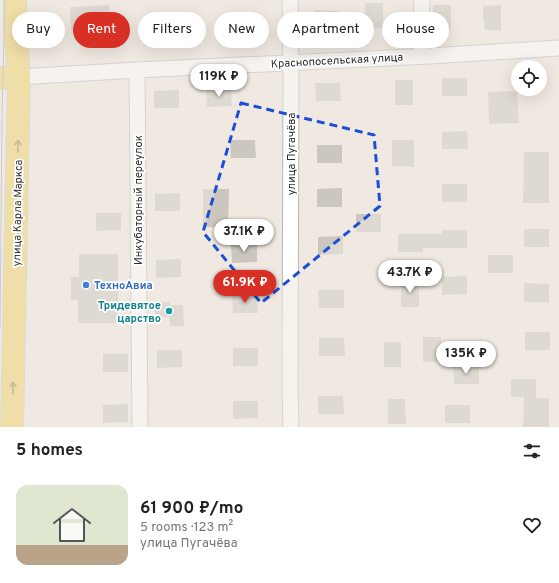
<!DOCTYPE html>
<meta charset="utf-8">
<style>
:root{--surface:#fff;--page:#f6f6f6;--text:#222;--muted:#767676;--accent:#d93025}
body{margin:0;font-family:Overpass,sans-serif;background:var(--page);color:var(--text);height:100vh;display:flex;flex-direction:column;font-size:15px;white-space:nowrap}
*{box-sizing:border-box;margin:0}
p{font-size:13px;color:var(--muted)}
.icon{flex:none;width:22px;height:22px;fill:none;stroke:currentColor;stroke-width:2;stroke-linecap:round;stroke-linejoin:round}
.map{position:relative;height:427px;overflow:hidden}
.sheet{display:flex;flex-direction:column;background:var(--surface);flex:1}
.sheet>*{flex:none}
.banner{position:absolute;left:12px;top:12px;width:535px;height:36px;display:flex;gap:8px}
.tools{position:absolute;left:511px;top:60px;display:grid;gap:8px}
.tools a{display:grid;place-items:center;width:36px;height:36px;border-radius:50%;background:var(--surface);box-shadow:0 4px 16px #0002;font-size:20px}
.price{position:absolute;translate:-50% -34px;padding:0 9px;border-radius:14px;background:#fff;color:#222;font-size:13px;line-height:26px;filter:drop-shadow(0 1px 2px #0008)}
.price::after{content:'';position:absolute;left:50%;top:24px;width:12px;height:9px;margin-left:-6px;background:inherit;clip-path:polygon(0 0,100% 0,50% 100%)}
.price.selected{background:var(--accent);color:#fff}
ul{padding:0;list-style:none}
li{display:flex;align-items:center;gap:12px;height:100px;padding:0 16px}
li span{display:grid;place-items:center;flex:none;width:112px;height:80px;border-radius:12px;color:#555}
li>.icon{margin-inline-start:auto}
span .icon{width:48px;height:48px;fill:#fffc;stroke-width:1}
li b{font-size:17px}
h2{display:flex;justify-content:space-between;align-items:center;height:48px;padding:0 16px;font-size:17px}
.pill{padding:0 14px;border-radius:18px;background:var(--surface);box-shadow:0 4px 16px #0002;font-size:14px;line-height:36px}
.pill.selected{background:var(--accent);color:#fff}
.map>svg:first-child{display:block}
.building{fill:#cbc7bf}
.lines{fill:none;stroke-linecap:round;stroke-linejoin:round}
.minor-casing{stroke:#b4b7c1;stroke-width:17}
.primary-casing{stroke:#c9c9c9;stroke-width:24}
.minor{stroke:#fff;stroke-width:15}
.primary{stroke:#f2d163;stroke-width:22}
.tram{stroke:#a3a6b8;stroke-width:1}
.oneway{stroke:#908048}
.marked{fill:none;stroke:#1d4ed8;stroke-width:3;stroke-dasharray:8 5;stroke-linejoin:round}
.shop-dot{fill:#3f7fe0;stroke:#fff;stroke-width:1.5}
.culture-dot{fill:#0f9aa8;stroke:#fff;stroke-width:1.5}
.labels{text-anchor:middle;stroke-width:3.5;stroke-linejoin:round;paint-order:stroke}
.street-label{font-size:11px;fill:#2e2e2e;stroke:#fff}
.shop-label{font-size:11px;font-weight:bold;fill:#366cbe;stroke:#fff;text-anchor:start}
.culture-label{font-size:11px;font-weight:bold;fill:#0d838f;stroke:#fff;text-anchor:end}
</style>
<div class="map">
<svg width="559" height="427" viewBox="0 0 559 427">
<rect width="100%" height="100%" fill="#efe9e1"/>
<g class="building">
<rect x="365" y="3" width="18" height="25"/>
<polygon points="109,5 111,29 71,31 70,7"/>
<rect x="433" y="5" width="18" height="25"/>
<polygon points="501,5 501,30 485,30 484,20 483,21 483,6"/>
<polygon points="314,10 339,11 339,28 314,28"/>
<rect x="442" y="78" width="25" height="18"/>
<rect x="395" y="80" width="18" height="25"/>
<polygon points="315,83 340,83 341,101 316,101"/>
<polygon points="206,89 231,89 232,106 207,107"/>
<polygon points="179,90 179,108 154,108 154,91"/>
<polygon points="517,91 519,123 489,124 488,92"/>
<polygon points="467,131 468,149 442,149 442,132"/>
<polygon points="230,140 255,140 256,158 231,158"/>
<polygon points="392,140 414,140 414,167 392,166"/>
<rect x="317" y="145" width="25" height="18"/>
<polygon points="524,152 549,152 549,203 523,203"/>
<rect x="442" y="184" width="25" height="18"/>
<polygon points="342,188 342,207 317,207 317,189"/>
<polygon points="203,189 229,189 228,227 203,227"/>
<polygon points="180,193 180,211 155,211 155,194"/>
<polygon points="96,213 121,213 121,230 96,231"/>
<rect x="356" y="214" width="25" height="18"/>
<rect x="524" y="229" width="25" height="18"/>
<polygon points="442,230 467,230 467,248 423,248 423,252 398,252 398,234 442,234"/>
<polygon points="343,236 343,254 318,255 318,237"/>
<polygon points="257,244 257,262 232,263 231,245"/>
<polygon points="79,254 118,254 118,323 78,323 78,300 71,300 71,277 79,277"/>
<rect x="488" y="255" width="25" height="18"/>
<polygon points="181,259 181,277 156,278 156,260"/>
<polygon points="467,276 467,294 442,295 442,277"/>
<rect x="401" y="282" width="18" height="25"/>
<polygon points="524,283 549,284 549,302 524,302"/>
<polygon points="318,290 344,290 344,308 319,308"/>
<polygon points="232,295 257,295 258,313 233,313"/>
<polygon points="155,302 170,302 170,305 183,305 184,326 170,326 169,317 155,317"/>
<rect x="525" y="332" width="25" height="18"/>
<rect x="423" y="337" width="18" height="25"/>
<polygon points="319,338 344,338 345,356 319,356"/>
<rect x="384" y="342" width="17" height="25"/>
<rect x="233" y="348" width="25" height="18"/>
<polygon points="157,350 182,350 182,367 157,368"/>
<rect x="103" y="354" width="25" height="18"/>
<polygon points="453,366 479,366 479,384 454,384"/>
<polygon points="511,379 536,379 536,398 549,398 549,427 523,427 524,397 511,397"/>
<polygon points="318,396 343,396 344,414 318,414"/>
<polygon points="388,399 405,399 406,424 388,424"/>
<polygon points="233,401 258,401 258,418 233,419"/>
<polygon points="128,404 128,422 103,423 103,405"/>
<rect x="445" y="405" width="25" height="18"/>
</g>
<g class="lines">
<defs>
<g id="minor">
<polyline points="290,0 291,79 290,388 291,427"/>
<polyline points="421,56 422,0"/>
<polyline points="137,70 140,427"/>
<polyline points="19,77 137,70 430,56 559,48"/>
</g>
<g id="primary">
<polyline points="0,78 19,77"/>
<polyline points="12,427 19,77 15,27 15,0"/>
</g>
</defs>
<use href="#minor" class="minor-casing"/>
<use href="#primary" class="primary-casing"/>
<use href="#minor" class="minor"/>
<use href="#primary" class="primary"/>
<polyline class="tram" points="0,329 2,116 5,0"/>
</g>
<defs><path id="oneway-shaft" d="M-6 0H5M1.5-3L5.5 0L1.5 3" fill="none" stroke-width="1.6" stroke-linecap="round" stroke-linejoin="round"/></defs>
<g class="oneway">
<use href="#oneway-shaft" transform="translate(18 146) rotate(-89)"/>
<use href="#oneway-shaft" transform="translate(13 388) rotate(-89)"/>
</g>
<path d="M0 0H559V427H0ZM241 103 374 135 380 206 261 303 203 232Z" fill="#efe9e1" fill-opacity=".55" fill-rule="evenodd"/>
<path class="marked" d="M241 103 374 135 380 206 261 303 203 232Z"/>
<circle class="shop-dot" cx="86" cy="285" r="4"/>
<circle class="culture-dot" cx="169" cy="311" r="4"/>
<g class="labels">
<g class="street-label">
<text transform="translate(337 60) rotate(-3)" y="4">Краснопосельская улица</text>
<text transform="translate(291 154) rotate(-90)" y="4">улица Пугачёва</text>
<text transform="translate(138 200) rotate(-90)" y="4">Инкубаторный переулок</text>
<text transform="translate(17 213) rotate(-89)" y="4">улица Карла Маркса</text>
</g>
<g class="shop-label">
<text x="94" y="289">ТехноАвиа</text>
</g>
<g class="culture-label">
<text x="161" y="309">Тридевятое<tspan x="161" dy="13">царство</tspan></text>
</g>
</g>
</svg>
<div class="tools">
<a><svg class="icon" aria-label="locate" viewBox="0 0 24 24"><circle cx="12" cy="12" r="6"/><path d="M12 2v4M12 18v4M2 12h4M18 12h4"/></svg></a>
</div>
<b class="price" style="left:219px;top:98px">119K ₽</b>
<b class="price" style="left:244px;top:253px">37.1K ₽</b>
<b class="price" style="left:410px;top:294px">43.7K ₽</b>
<b class="price selected" style="left:245px;top:304px">61.9K ₽</b>
<b class="price" style="left:466px;top:375px">135K ₽</b>
<div class="banner">
<a class="pill">Buy</a>
<a class="pill selected">Rent</a>
<a class="pill">Filters</a>
<a class="pill">New</a>
<a class="pill">Apartment</a>
<a class="pill">House</a>
</div>
</div>
<section class="sheet">
<h2>5 homes<svg class="icon" aria-label="filters" viewBox="0 0 24 24"><path d="M4 7h16M4 17h16"/><circle cx="9" cy="7" r="2"/><circle cx="15" cy="17" r="2"/></svg></h2>
<ul>
<li><span style="background:linear-gradient(#dfe7d0 75%,#b9a48a 0)"><svg class="icon" aria-label="home" viewBox="0 0 24 24"><path d="M3 11l9-7 9 7M6 9v11h12V9"/></svg></span><div><b>61 900 ₽/mo</b><p>5 rooms · 123 m²</p><p>улица Пугачёва</p></div><svg class="icon" aria-label="heart" viewBox="0 0 24 24"><path d="M12 20l-8-8c-3-5 5-10 8-4 3-6 11-1 8 4z"/></svg></li>
</ul>
</section>
